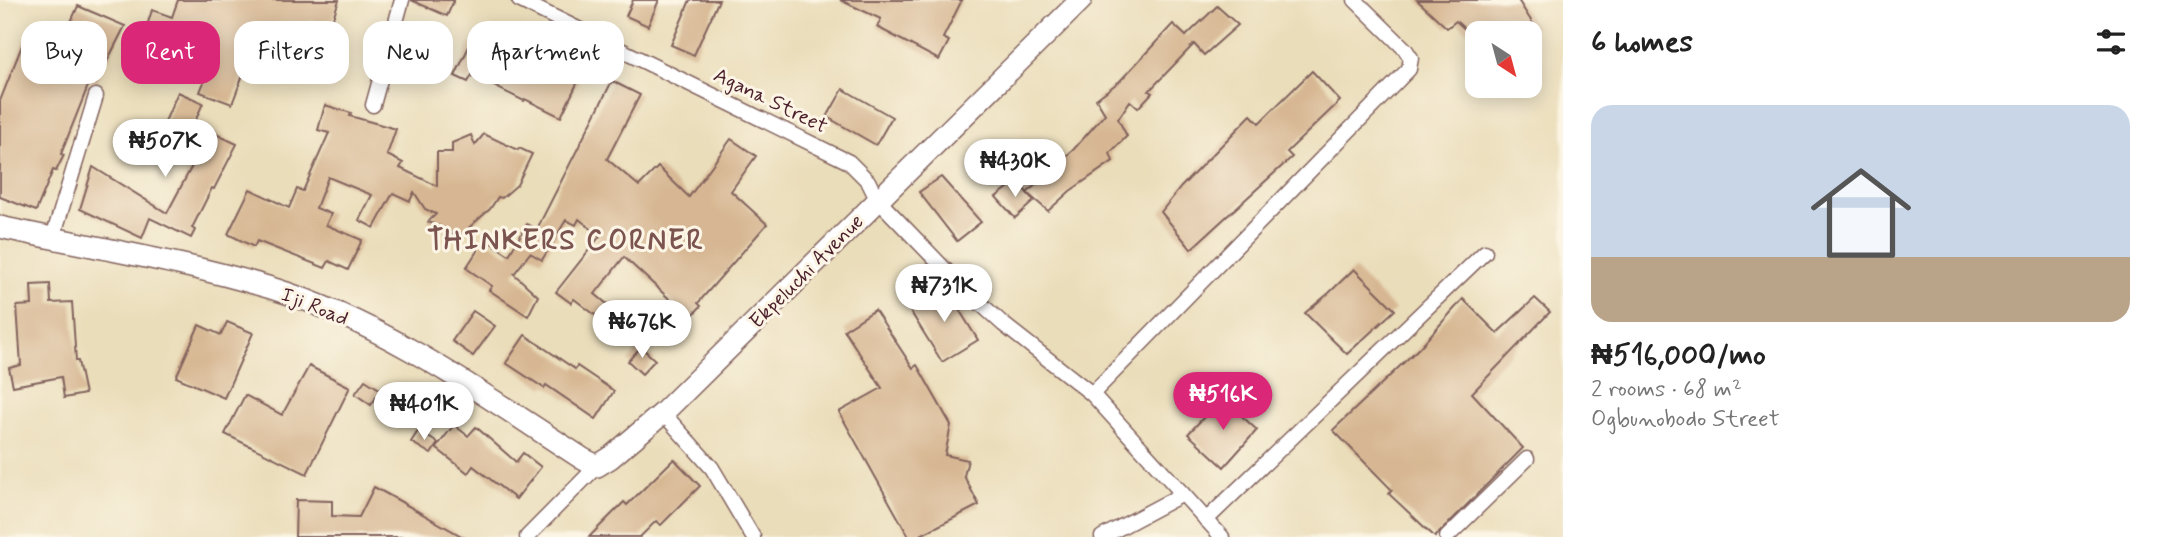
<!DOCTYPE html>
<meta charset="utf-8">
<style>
:root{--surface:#fff;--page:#f2f2f2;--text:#222;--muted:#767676;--line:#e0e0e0;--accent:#db2777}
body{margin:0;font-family:Mynerve,sans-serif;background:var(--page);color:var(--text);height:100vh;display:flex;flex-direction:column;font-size:26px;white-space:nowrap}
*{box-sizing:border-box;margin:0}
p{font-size:23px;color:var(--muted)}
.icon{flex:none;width:38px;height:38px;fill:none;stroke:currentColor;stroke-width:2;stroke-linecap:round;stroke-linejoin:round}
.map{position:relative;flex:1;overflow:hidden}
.panel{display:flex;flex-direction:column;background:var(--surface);width:595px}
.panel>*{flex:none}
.hud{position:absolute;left:21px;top:21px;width:665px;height:63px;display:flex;gap:14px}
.needle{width:46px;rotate:144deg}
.controls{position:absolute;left:1465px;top:21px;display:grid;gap:14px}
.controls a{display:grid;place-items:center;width:77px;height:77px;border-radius:14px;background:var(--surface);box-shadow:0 4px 18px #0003;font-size:35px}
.price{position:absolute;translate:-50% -60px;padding:0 16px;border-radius:24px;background:#fff;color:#222;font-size:23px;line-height:46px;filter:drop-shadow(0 2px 4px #0008)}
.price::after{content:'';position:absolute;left:50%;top:42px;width:21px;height:16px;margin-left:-10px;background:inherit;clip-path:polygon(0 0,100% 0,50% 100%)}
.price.current{background:var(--accent);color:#fff}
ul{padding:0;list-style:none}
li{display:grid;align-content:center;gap:14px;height:371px;padding:0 28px}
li+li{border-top:2px solid var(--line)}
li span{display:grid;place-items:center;height:217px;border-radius:21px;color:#555}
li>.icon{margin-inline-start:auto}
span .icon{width:126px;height:126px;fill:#fffc;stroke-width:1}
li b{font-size:30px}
h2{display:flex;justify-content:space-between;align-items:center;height:84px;padding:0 28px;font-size:30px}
.chip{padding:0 24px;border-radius:21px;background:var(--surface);box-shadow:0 4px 18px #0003;font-size:24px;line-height:63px}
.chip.current{background:var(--accent);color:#fff}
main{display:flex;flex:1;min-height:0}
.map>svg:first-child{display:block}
.building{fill:#d7b793}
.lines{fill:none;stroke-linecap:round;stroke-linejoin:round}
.street-casing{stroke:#82625d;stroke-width:17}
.secondary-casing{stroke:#82625d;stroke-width:24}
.street{stroke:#fff;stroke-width:14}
.secondary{stroke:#fff;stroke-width:21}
.labels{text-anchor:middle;stroke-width:6;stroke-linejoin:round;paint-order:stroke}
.street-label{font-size:21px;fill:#4a1f2b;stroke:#fcf5e5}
.district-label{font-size:28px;font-weight:bold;letter-spacing:2px;fill:#7b544f;stroke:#fcf5e5}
</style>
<main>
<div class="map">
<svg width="1563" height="537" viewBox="0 0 1563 537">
<rect width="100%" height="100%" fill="#fcf5e5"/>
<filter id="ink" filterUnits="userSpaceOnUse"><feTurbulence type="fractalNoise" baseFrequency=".0143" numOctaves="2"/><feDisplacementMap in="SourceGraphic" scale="14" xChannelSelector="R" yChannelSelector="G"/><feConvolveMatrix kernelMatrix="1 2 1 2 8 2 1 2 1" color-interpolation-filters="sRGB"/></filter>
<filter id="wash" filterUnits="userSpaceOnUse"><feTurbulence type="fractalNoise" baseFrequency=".00686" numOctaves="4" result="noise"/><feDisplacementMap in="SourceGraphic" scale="28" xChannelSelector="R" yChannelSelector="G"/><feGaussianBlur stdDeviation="1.57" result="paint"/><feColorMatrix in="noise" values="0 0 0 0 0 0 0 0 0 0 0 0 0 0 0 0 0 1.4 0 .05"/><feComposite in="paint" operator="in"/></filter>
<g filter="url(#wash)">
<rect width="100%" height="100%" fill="#eaddba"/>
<g id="blocks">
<g class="building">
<polygon points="178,0 339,0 330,27 310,20 290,67 252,51 232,104 200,92 216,52 147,26 152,10 172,17"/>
<polygon points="411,0 454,0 447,16"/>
<polygon points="633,0 659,0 648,26 626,16"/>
<polygon points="690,0 719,0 694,55 671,45"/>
<polygon points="840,0 962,0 943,38 949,41 939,60 877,27 881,19"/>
<polygon points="1417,0 1518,0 1535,27 1529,33 1469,33 1456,21 1447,28"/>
<polygon points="78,6 125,26 96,83 90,81 61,154 64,155 56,171 53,170 36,211 0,197 0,101 25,38 58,51"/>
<polygon points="1217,6 1238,25 1204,55 1194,44 1149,91 1152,93 1138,108 1130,101 1118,119 1127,136 1110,153 1113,161 1070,191 1048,211 1027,193 1074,149 1105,114 1096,99 1120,81 1173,24 1186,36"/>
<polygon points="472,40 546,78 559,51 586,65 561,117 525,99 524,101 472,75 468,82 455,76"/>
<polygon points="1312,71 1340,101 1287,152 1292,157 1191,249 1161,212 1181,187 1251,115 1259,123"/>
<polygon points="612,81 640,95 607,159 639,186 658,167 689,197 731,139 756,156 731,191 767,224 698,303 701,306 690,318 624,257 595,294 613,309 603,321 574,299 571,303 556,292 600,236 579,219 576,225 566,220 542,260 530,253 514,274 538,296 528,316 489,290 492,286 466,268 485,239 509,255 527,224 537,229"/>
<polygon points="843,89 892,117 876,145 827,117"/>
<polygon points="178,92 203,103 194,124 237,144 214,189 212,188 192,228 195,230 191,238 150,218 142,238 80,209 93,167 167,213 200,151 160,133"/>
<polygon points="325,105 351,113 350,116 396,129 387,155 403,163 400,168 437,186 437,152 452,152 452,143 471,135 475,145 484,134 518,150 519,148 532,154 517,185 502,198 498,197 490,209 456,239 449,230 428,222 436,214 425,209 414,192 410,201 393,193 374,228 359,220 372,195 328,177 316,208 331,214 326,225 362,240 348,270 329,261 325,268 257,241 254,247 228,234 250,189 289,208 297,189 303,191 329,133 318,130"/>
<polygon points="941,177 981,222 957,241 919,192"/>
<polygon points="1017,181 1034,201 1015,218 996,197"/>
<polygon points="1354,269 1395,310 1347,354 1305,313 1329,293"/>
<polygon points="50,284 51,303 72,302 76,361 78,361 85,394 64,398 61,377 13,386 9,368 21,365 17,306 32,305 31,285"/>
<polygon points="945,287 978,340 942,362 909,309"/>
<polygon points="1535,298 1550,312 1472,393 1523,448 1435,537 1389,494 1392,490 1333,430 1420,347 1463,299 1497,333"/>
<polygon points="875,310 913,368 917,365 951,425 945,455 968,460 964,476 979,505 917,537 909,537 839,412 882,388 844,330"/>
<polygon points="473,311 495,326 473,356 452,341"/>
<polygon points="227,322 253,333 224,398 176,377 199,325 221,335"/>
<polygon points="525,335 575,369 577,366 614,391 596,419 546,385 544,388 506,363"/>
<polygon points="641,347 655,360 642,374 628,361"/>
<polygon points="309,366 350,387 307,474 225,434 245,395 282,415"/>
<polygon points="365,380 381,390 371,405 355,394"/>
<polygon points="1222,398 1257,430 1224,467 1188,434"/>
<polygon points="454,425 468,436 476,427 516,462 523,453 541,467 516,499 473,466 468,473 436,448"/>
<polygon points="418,431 438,443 431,454 411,442"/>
<polygon points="674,459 700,486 661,525 656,521 640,537 589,537 624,502 627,505"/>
<polygon points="374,487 396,499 463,537 295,537 296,500 332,501 332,516 359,517"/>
</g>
</g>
</g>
<g filter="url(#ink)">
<use href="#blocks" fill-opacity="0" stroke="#82625d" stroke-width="2"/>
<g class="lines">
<defs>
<g id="street">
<polyline points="519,0 849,162 868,181 877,199 961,286 1003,324 1092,394 1222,537"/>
<polyline points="373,105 402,0"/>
<polyline points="53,237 96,96"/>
<polyline points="1092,394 1409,69 1411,58 1405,49 1355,0"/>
<polyline points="663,413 712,468 753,537"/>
<polyline points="1206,520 1485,252"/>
<polyline points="527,537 597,466"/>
<polyline points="1102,537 1183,494"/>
<polyline points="1447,537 1527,459"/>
</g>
<path id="secondary" d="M0 227C90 247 182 261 271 288 385 323 484 395 583 459L597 466 610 458 663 413 1081 0"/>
</defs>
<use href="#street" class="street-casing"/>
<use href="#secondary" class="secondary-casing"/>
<use href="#street" class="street"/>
<use href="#secondary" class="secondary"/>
</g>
</g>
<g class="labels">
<g class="street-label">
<text transform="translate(771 100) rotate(26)" y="7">Agana Street</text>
<text transform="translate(806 271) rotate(-45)" y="7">Ekpeluchi Avenue</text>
<text transform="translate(315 306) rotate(22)" y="7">Iji Road</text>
</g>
<g class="district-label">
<text x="566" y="249">THINKERS CORNER</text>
</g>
</g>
</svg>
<div class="controls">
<a><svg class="needle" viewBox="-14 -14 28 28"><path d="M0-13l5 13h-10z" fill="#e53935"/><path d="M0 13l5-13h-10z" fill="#767676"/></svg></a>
</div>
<b class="price" style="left:165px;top:179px">₦507K</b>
<b class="price" style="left:1015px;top:199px">₦430K</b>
<b class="price" style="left:944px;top:324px">₦731K</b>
<b class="price" style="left:642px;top:360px">₦676K</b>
<b class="price current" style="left:1223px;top:432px">₦516K</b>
<b class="price" style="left:424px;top:442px">₦401K</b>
<div class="hud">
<a class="chip">Buy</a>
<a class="chip current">Rent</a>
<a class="chip">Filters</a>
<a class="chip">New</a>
<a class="chip">Apartment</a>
</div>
</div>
<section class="panel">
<h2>6 homes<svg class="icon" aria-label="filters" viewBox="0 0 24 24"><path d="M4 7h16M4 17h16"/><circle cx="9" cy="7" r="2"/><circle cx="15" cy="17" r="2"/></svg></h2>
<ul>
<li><span style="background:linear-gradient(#c9d6e8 70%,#b9a48a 0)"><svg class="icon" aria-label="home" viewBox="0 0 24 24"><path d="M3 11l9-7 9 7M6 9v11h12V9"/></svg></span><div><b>₦516,000/mo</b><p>2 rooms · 68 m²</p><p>Ogbunobodo Street</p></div></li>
</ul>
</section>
</main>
